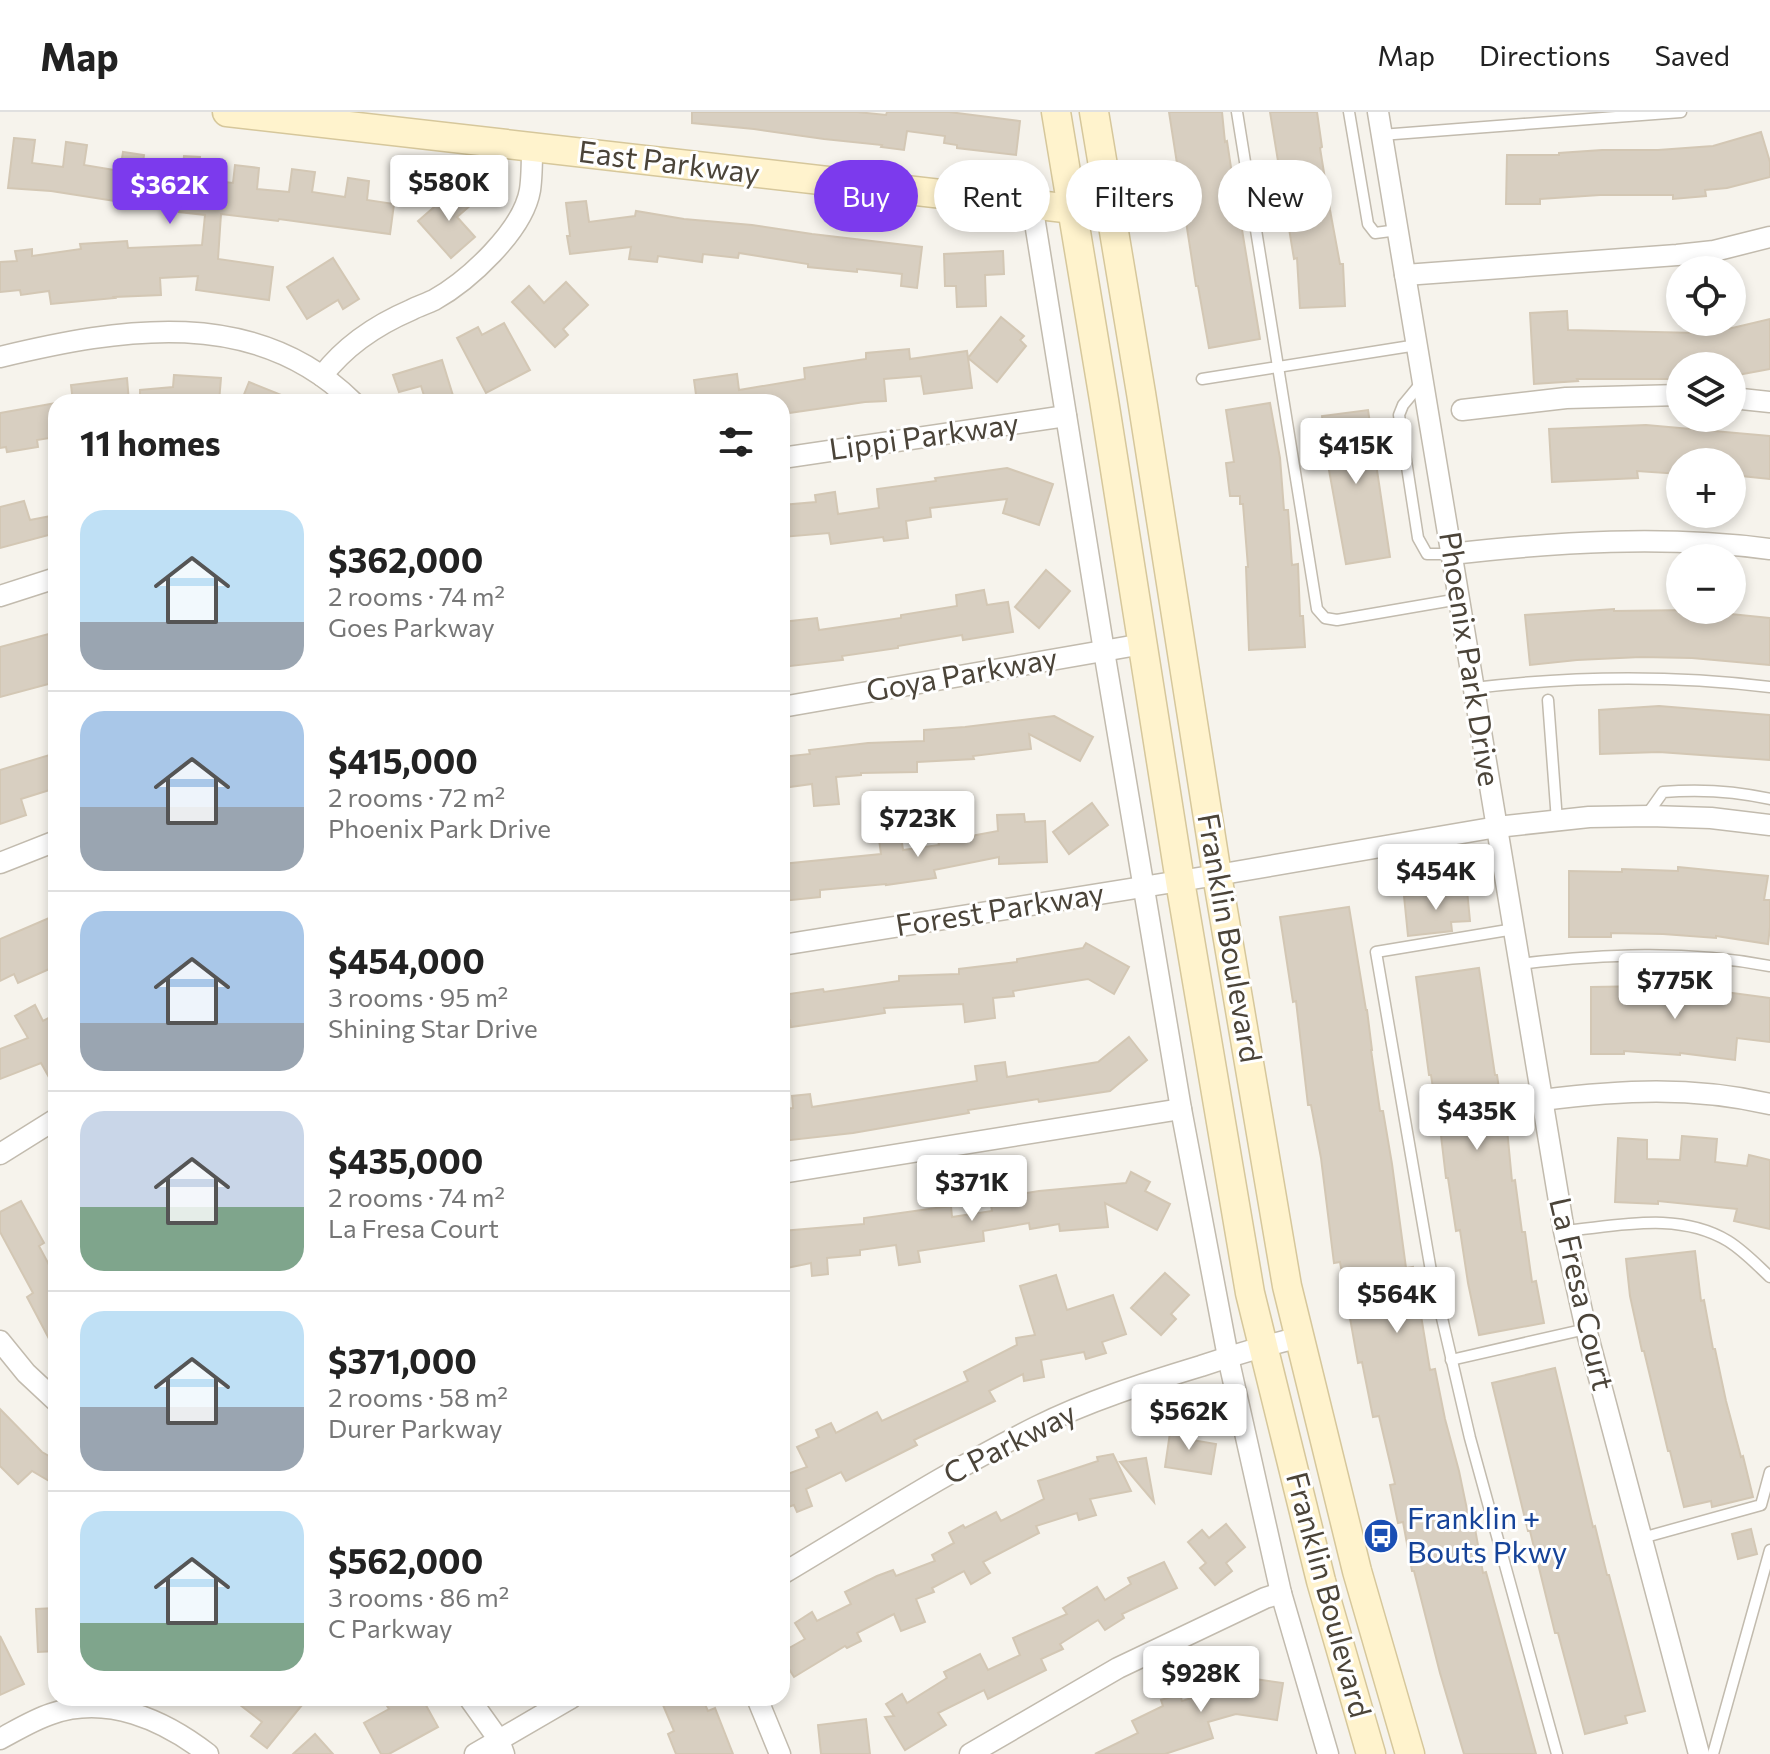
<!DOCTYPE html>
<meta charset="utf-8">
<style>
:root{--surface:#fff;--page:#f2f2f2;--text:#222;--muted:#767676;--line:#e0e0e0;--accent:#7c3aed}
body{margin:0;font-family:Commissioner,sans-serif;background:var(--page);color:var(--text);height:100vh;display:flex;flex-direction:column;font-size:30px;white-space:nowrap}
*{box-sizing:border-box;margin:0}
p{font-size:26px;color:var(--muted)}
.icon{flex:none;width:44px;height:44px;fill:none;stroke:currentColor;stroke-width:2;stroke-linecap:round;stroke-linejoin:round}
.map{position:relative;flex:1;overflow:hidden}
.sheet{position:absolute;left:48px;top:282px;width:742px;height:1312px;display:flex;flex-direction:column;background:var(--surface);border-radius:24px;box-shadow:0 4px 12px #0003}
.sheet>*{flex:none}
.guide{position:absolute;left:814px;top:48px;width:760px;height:72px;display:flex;gap:16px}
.controls{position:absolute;left:1666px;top:144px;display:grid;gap:16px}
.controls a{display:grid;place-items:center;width:80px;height:80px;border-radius:50%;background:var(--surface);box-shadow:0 4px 12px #0003;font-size:40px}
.price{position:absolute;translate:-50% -68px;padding:0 18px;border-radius:8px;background:#fff;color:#222;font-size:26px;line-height:52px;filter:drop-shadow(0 2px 4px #0008)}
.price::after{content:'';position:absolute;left:50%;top:48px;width:24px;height:18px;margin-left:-12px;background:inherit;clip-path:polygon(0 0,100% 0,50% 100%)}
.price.active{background:var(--accent);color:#fff}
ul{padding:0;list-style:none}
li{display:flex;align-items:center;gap:24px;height:200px;padding:0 32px}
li+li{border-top:2px solid var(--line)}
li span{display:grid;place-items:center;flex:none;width:224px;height:160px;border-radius:24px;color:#555}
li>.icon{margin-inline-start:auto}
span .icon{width:96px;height:96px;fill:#fffc;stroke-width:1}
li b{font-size:34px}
h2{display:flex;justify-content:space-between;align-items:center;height:96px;padding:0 32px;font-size:34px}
.tag{padding:0 28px;border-radius:36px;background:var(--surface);box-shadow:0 4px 12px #0003;font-size:28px;line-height:72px}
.tag.active{background:var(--accent);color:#fff}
header{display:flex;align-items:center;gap:48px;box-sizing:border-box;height:112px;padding:0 40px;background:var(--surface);border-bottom:2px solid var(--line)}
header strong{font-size:38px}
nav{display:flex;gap:44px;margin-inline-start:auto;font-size:28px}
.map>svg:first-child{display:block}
.building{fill:#d8cfc1;stroke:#d3c7b4;stroke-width:2}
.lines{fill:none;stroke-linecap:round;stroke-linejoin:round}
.lane-casing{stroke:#c2bbae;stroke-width:13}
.street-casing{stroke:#c2bbae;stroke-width:23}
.secondary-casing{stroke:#d6c79b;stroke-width:31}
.lane{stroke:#fff;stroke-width:10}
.street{stroke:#fff;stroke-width:20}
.secondary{stroke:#fff3cd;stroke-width:28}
.labels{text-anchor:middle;stroke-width:6;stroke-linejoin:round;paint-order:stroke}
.street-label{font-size:30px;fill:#4b4439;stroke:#fff}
.transit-label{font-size:30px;fill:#164399;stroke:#fff;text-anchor:start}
</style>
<header>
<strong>Map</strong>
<nav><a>Map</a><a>Directions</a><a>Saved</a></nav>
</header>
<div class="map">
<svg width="1770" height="1642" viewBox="0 0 1770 1642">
<rect width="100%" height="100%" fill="#f6f3ec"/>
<g class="building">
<polygon points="692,0 857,0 886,3 887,0 949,0 1020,9 1016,43 957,36 957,33 944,31 945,24 907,19 904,38 881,35 882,33 824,27 754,17 692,11"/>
<polygon points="1169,0 1222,0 1225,30 1227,29 1235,82 1236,81 1260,227 1209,236 1198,174 1196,174"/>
<polygon points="1270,0 1317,0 1322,35 1320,36 1330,98 1340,152 1343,152 1345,194 1300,196 1297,146 1294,147"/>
<polygon points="1761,20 1770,50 1770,65 1727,76 1705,78 1706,84 1673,87 1673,83 1600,83 1540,87 1540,92 1506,92 1507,43 1559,43 1559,41 1602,38 1658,38 1713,34"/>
<polygon points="14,26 35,28 32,51 63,55 66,30 87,33 84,53 120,59 123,40 144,43 142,58 182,64 184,44 200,45 198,67 233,71 235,53 259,56 257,77 289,80 292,57 315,60 312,80 345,85 348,66 369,69 367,88 394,92 390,122 279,107 278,109 221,102 218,147 273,155 269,188 196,178 198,164 160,166 161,183 114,185 115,186 51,192 49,179 21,183 20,178 0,180 0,150 17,149 15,139 32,137 32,144 81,137 80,132 127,129 128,136 202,133 205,103 179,100 179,99 51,79 8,76"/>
<polygon points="456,76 471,93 457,105 475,125 451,146 418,109"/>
<polygon points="586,89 589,110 635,104 636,99 684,107 752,113 812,122 922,135 917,176 901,174 902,162 857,157 857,160 808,155 808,152 739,141 738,146 703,142 702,150 658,144 657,150 629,147 631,135 570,142 567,124 570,124 566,91"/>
<polygon points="1003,139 1004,162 985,163 986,194 957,195 956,174 945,174 944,142"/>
<polygon points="333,146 359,187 343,197 338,188 307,207 287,175"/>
<polygon points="566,170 588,193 563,217 568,223 555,235 512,190 529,174 544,191"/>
<polygon points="1567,199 1568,218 1697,221 1697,214 1727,212 1728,217 1770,207 1770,257 1732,264 1732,254 1680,254 1680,267 1577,267 1578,269 1534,272 1530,201"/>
<polygon points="1001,205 1024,224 1020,228 1026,234 997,270 968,246 972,276 924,282 921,264 884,267 886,289 865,290 782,302 782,290 697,290 694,268 737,262 739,278 805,267 804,256 866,247 866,241 909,237 910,247 967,239 968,246"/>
<polygon points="504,211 530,258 486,281 457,226 478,215 482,223"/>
<polygon points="442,248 455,290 426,290 421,274 399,280 393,263"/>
<polygon points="174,263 221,266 219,290 140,290 140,278 173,275"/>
<polygon points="127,266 129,290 73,290 71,273"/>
<polygon points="249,270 296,289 296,290 241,290"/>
<polygon points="56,291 56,325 37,328 38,335 7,340 6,335 0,336 0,301"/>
<polygon points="1270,291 1280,346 1284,398 1288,398 1292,453 1298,452 1300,504 1303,504 1305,535 1249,538 1246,455 1248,455 1243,392 1240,392 1240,384 1230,384 1226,351 1234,350 1226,298"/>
<polygon points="1368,298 1390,445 1346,452 1327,347 1322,304"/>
<polygon points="1646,313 1770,324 1770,367 1732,363 1732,350 1680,350 1680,362 1637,359 1638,366 1552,370 1549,317"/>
<polygon points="1007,356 1053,372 1039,413 1003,401 1007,387 930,396 931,405 906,409 908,426 884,429 883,425 831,432 829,421 782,425 782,393 816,390 815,383 835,380 838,402 879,396 877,377 936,369 935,366"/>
<polygon points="24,389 30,408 56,403 56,421 0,436 0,395"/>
<polygon points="1046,458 1070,479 1039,516 1015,495"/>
<polygon points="984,478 987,493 1008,490 1013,520 963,528 962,523 898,534 898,536 842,544 843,548 782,555 782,510 817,506 819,518 901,506 901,503 957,494 956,483"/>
<polygon points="1614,497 1614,499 1691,498 1770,506 1770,553 1692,546 1641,545 1577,548 1530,553 1525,503"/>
<polygon points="56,520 56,570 0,585 0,535"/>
<polygon points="1659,594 1770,603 1770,648 1659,640 1600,642 1599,598"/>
<polygon points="1054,604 1093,625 1080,649 1029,622 1031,637 973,644 974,647 917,650 917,660 861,661 861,663 836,665 839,692 814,694 812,672 782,676 782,645 810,642 809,638 868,631 924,629 924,618 965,615"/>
<polygon points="56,641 56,676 21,687 26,703 0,712 0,658"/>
<polygon points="1092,691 1108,713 1069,742 1053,720"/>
<polygon points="1024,702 1025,710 1045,709 1047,750 999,752 999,745 934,758 936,766 886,773 886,772 820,778 820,785 782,789 782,752 881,742 879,727 901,724 903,738 939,733 935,716 957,712 960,726 998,719 997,703"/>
<polygon points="1678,755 1768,764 1764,788 1770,788 1770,815 1768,832 1716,824 1716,826 1663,822 1611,821 1611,825 1569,825 1569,759 1622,760 1622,757 1678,759"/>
<polygon points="1467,778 1470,809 1451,810 1452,819 1408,824 1404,784"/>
<polygon points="1349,795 1366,898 1367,898 1372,938 1371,938 1380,999 1383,999 1392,1052 1406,1156 1413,1155 1430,1258 1435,1257 1445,1307 1459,1359 1470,1412 1474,1411 1483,1461 1486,1460 1536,1642 1464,1642 1440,1561 1414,1459 1412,1459 1403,1410 1398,1411 1390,1373 1395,1372 1379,1304 1373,1305 1362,1250 1358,1251 1340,1150 1334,1151 1321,1046 1311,993 1308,993 1296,889 1293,890 1280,805"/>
<polygon points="56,803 56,854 18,871 14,862 0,869 0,827"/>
<polygon points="1086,831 1129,855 1114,882 1088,867 1013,879 1014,884 993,886 995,906 965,910 963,892 884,896 885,901 791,915 790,908 782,909 782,883 823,877 824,880 899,869 899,864 959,862 959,857 1017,850 1017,847 1083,836"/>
<polygon points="1479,856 1495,963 1497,963 1505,1018 1507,1017 1512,1069 1515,1068 1522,1120 1525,1120 1532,1170 1536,1169 1544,1211 1479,1223 1468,1171 1460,1118 1456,1119 1448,1066 1446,1066 1440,1015 1439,1015 1431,963 1429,963 1416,865"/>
<polygon points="1650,874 1710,878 1770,886 1770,930 1737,926 1735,948 1680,941 1680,943 1624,939 1624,942 1591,942 1591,875"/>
<polygon points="35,893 43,909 56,902 56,978 41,951 0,967 0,937 28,926 15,904"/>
<polygon points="1129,925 1147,948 1110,979 1039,990 1038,987 968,998 969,1001 853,1021 782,1029 782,997 793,996 792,984 810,982 812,995 977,969 975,954 1005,950 1007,965 1098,950"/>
<polygon points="1682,1024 1717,1027 1715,1050 1747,1054 1749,1043 1770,1048 1770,1117 1734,1109 1737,1097 1658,1089 1658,1092 1615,1090 1618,1026 1647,1028 1647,1047 1680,1048"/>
<polygon points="1131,1060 1150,1070 1145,1079 1170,1092 1157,1118 1105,1091 1108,1115 1060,1119 1059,1112 1030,1117 1029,1111 983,1119 984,1129 918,1139 920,1150 899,1153 896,1133 860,1138 860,1143 827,1146 828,1162 812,1164 811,1151 782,1157 782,1119 864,1112 864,1106 951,1094 952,1105 992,1099 990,1087 1039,1079 1126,1071"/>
<polygon points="21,1089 44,1131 39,1134 56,1166 56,1240 27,1185 33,1181 0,1120 0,1100"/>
<polygon points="1695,1139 1701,1189 1704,1188 1713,1237 1715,1237 1726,1289 1741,1345 1743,1344 1753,1385 1712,1395 1711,1389 1684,1395 1670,1339 1668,1339 1644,1239 1642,1239 1630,1184 1626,1147"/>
<polygon points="1165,1161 1189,1183 1171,1202 1176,1207 1161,1223 1131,1196"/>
<polygon points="1056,1163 1067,1198 1113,1183 1126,1222 1102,1230 1106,1241 1086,1247 1084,1240 1041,1248 1044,1265 1024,1269 1023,1262 989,1279 995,1289 914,1328 917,1333 846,1369 841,1360 806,1377 812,1394 797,1400 794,1393 782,1397 782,1364 807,1355 797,1335 819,1325 816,1318 831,1311 836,1321 877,1300 882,1309 968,1269 964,1260 1017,1233 1016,1226 1035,1223 1020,1174"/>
<polygon points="1555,1256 1593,1415 1595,1414 1607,1463 1609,1463 1645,1599 1625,1604 1627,1611 1585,1622 1558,1521 1555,1521 1530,1419 1528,1419 1492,1271"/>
<polygon points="0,1297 42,1340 56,1348 56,1373 32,1359 18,1372 0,1354"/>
<polygon points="1171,1314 1194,1318 1192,1328 1216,1332 1211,1362 1165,1355"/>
<polygon points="1113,1342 1131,1379 1090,1387 1096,1403 1079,1408 1077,1401 1036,1414 1039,1421 983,1450 990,1461 971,1472 964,1459 932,1476 934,1480 916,1487 925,1510 901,1519 894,1502 857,1521 861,1529 847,1536 845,1534 794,1565 782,1546 782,1540 805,1527 795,1511 812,1500 817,1509 851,1492 845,1480 877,1464 893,1458 896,1464 935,1449 932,1443 954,1431 949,1421 963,1413 965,1416 996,1400 1001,1409 1044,1387 1038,1369 1098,1349 1097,1345"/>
<polygon points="1146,1346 1154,1390 1120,1350"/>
<polygon points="1226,1412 1245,1435 1226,1451 1232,1459 1215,1473 1200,1456 1206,1451 1188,1430 1202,1418 1209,1426"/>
<polygon points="1751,1417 1757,1442 1738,1447 1732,1422"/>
<polygon points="1164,1450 1177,1476 1122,1502 1124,1506 1105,1518 1098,1508 1060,1532 1063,1537 1041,1547 1046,1558 988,1587 984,1578 938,1601 946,1613 905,1638 885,1605 894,1604 886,1592 902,1582 907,1591 947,1566 944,1560 980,1542 988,1558 1016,1545 1020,1543 1013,1526 1067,1502 1063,1496 1097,1475 1105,1488 1131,1472 1128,1466"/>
<polygon points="56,1496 56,1539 38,1540 36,1497"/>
<polygon points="0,1524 24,1572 0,1583"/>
<polygon points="1236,1548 1257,1551 1255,1567 1283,1571 1277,1608 1236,1602 1208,1610 1213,1626 1165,1642 1095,1642 1138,1621 1132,1609 1163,1594 1161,1588 1180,1582 1182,1589 1232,1573"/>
<polygon points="231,1586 294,1586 302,1593 267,1636 251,1624 262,1610"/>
<polygon points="382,1586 422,1586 438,1615 389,1642 381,1642 364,1611 389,1597"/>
<polygon points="660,1586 702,1586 708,1599 715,1596 733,1642 676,1642 668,1622 674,1619"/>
<polygon points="866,1607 870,1642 821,1642 818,1613"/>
<polygon points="315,1622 333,1642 293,1642"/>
</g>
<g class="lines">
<defs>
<g id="lane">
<polyline points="1237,0 1317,497 1325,506 1337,508 1459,487"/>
<polyline points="1349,0 1368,112 1375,121 1398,118"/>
<polyline points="1381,23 1681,0"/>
<polyline points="1202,267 1417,233"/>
<polyline points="1422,270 1403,293 1399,303 1418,426 1427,442 1451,442"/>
<path d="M1474 576C1573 564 1671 563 1770 575"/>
<polyline points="1548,588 1557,709"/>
<path d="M1646 704 1663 680C1699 677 1735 679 1770 687"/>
<polyline points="1514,817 1376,840 1431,1159 1470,1326 1557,1642"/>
<path d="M1519 852C1603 842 1687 838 1770 854"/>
<path d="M1564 1119C1619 1114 1678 1099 1728 1129 1744 1139 1756 1152 1770 1165"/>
<polyline points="1451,1248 1586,1217"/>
<polyline points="1642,1426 1761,1393 1770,1360"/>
<polyline points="1713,1642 1770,1438"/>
</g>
<g id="street">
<polyline points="1378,0 1564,1119 1586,1217 1699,1642"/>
<polyline points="1032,92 1104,539 1181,997 1228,1245 1281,1481 1328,1642"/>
<polyline points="1405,163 1677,143 1714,139 1770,125"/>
<path d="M0 245C121 216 255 193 353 290"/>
<path d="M322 264C345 234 376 213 411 198 418 194 426 192 434 188 468 169 523 119 530 78 532 64 532 49 532 35"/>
<polyline points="1732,286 1770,290"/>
<polyline points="1462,298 1566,286 1680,283"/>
<polyline points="782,346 1066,304"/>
<path d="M1451 442C1557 430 1664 423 1770 437"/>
<polyline points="0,484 56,466"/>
<polyline points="782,595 1143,532"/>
<polyline points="0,751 56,729"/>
<polyline points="782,833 1217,763 1497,715 1589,705 1650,704 1711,706 1770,713"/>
<path d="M1542 988C1622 978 1691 974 1770 992"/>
<polyline points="0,1042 56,1007"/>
<polyline points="782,1061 1181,997"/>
<polyline points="0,1229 26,1261 56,1289"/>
<path d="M782 1462C866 1412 948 1359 1036 1315 1088 1289 1145 1271 1201 1254 1234 1243 1267 1233 1301 1225"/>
<polyline points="469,1586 499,1628 504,1642"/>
<polyline points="757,1586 780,1642"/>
<path d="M0 1627C17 1618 33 1608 51 1602 107 1582 164 1608 208 1642"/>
<polyline points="475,1642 571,1586"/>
<polyline points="970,1642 1118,1556 1265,1486 1281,1481"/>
</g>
<g id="secondary">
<polyline points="227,0 1090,99"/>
<polyline points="1056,0 1104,288 1180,769 1250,1181 1321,1469 1371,1642"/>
<polyline points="1094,0 1141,281 1217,763 1287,1174 1357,1459 1410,1642"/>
</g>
</defs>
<use href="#lane" class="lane-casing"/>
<use href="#street" class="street-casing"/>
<use href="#secondary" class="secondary-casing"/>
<use href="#lane" class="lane"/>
<use href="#street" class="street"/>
<use href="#secondary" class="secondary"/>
</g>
<defs>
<symbol id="bus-disc" viewBox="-11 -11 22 22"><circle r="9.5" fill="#1a4fb4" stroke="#fff"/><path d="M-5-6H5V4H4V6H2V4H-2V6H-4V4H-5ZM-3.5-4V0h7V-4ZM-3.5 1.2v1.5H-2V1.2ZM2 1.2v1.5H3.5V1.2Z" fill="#fff"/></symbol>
</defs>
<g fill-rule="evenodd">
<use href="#bus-disc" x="1361" y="1404" width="40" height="40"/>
</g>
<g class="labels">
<g class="street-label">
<text transform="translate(669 51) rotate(7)" y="10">East Parkway</text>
<text transform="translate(924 325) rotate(-8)" y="10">Lippi Parkway</text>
<text transform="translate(1469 547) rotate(81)" y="10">Phoenix Park Drive</text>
<text transform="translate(962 563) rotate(-10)" y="10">Goya Parkway</text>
<text transform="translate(1000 798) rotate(-9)" y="10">Forest Parkway</text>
<text transform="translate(1229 826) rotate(80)" y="10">Franklin Boulevard</text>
<text transform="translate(1581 1182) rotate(77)" y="10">La Fresa Court</text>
<text transform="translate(1010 1332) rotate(-27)" y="10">C Parkway</text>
<text transform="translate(1328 1483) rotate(75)" y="10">Franklin Boulevard</text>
</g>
<g class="transit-label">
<text x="1407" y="1417">Franklin +<tspan x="1407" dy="34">Bouts Pkwy</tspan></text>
</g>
</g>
</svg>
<div class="controls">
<a><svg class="icon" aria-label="locate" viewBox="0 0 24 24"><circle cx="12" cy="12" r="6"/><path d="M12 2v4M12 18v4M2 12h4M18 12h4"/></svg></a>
<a><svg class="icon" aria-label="layers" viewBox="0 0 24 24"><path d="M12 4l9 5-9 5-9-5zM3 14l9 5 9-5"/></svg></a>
<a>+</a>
<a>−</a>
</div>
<b class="price" style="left:449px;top:111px">$580K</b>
<b class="price active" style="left:170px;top:114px">$362K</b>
<b class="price" style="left:1356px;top:374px">$415K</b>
<b class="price" style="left:918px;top:747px">$723K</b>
<b class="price" style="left:1436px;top:800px">$454K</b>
<b class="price" style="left:1675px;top:909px">$775K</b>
<b class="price" style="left:1477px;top:1040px">$435K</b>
<b class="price" style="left:972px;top:1111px">$371K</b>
<b class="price" style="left:1397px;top:1223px">$564K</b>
<b class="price" style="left:1189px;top:1340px">$562K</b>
<b class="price" style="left:1201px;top:1602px">$928K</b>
<div class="guide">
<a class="tag active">Buy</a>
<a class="tag">Rent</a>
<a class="tag">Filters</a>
<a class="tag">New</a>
</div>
<section class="sheet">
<h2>11 homes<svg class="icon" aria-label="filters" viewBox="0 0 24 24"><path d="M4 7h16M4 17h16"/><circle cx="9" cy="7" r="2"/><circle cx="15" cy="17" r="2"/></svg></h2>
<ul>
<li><span style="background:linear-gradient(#bfe0f5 70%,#9aa5b1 0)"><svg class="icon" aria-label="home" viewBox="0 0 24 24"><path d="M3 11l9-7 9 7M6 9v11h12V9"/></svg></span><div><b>$362,000</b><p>2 rooms · 74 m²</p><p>Goes Parkway</p></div></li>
<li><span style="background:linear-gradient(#a9c7e8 60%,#9aa5b1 0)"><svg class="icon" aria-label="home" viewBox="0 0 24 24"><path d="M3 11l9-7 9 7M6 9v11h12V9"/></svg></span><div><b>$415,000</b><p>2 rooms · 72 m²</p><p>Phoenix Park Drive</p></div></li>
<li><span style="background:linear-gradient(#a9c7e8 70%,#9aa5b1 0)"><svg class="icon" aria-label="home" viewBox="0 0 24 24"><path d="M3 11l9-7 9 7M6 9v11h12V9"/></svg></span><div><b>$454,000</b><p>3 rooms · 95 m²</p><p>Shining Star Drive</p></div></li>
<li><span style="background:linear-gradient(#c9d6e8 60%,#7fa58c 0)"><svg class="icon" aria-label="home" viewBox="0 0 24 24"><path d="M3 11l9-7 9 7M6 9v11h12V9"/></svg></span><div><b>$435,000</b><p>2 rooms · 74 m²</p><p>La Fresa Court</p></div></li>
<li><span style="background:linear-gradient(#bfe0f5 60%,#9aa5b1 0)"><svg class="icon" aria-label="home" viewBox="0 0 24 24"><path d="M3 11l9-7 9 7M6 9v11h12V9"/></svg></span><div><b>$371,000</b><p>2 rooms · 58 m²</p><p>Durer Parkway</p></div></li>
<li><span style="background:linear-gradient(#bfe0f5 70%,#7fa58c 0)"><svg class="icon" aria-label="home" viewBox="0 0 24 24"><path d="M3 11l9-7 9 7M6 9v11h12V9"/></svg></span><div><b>$562,000</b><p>3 rooms · 86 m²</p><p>C Parkway</p></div></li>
</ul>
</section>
</div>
